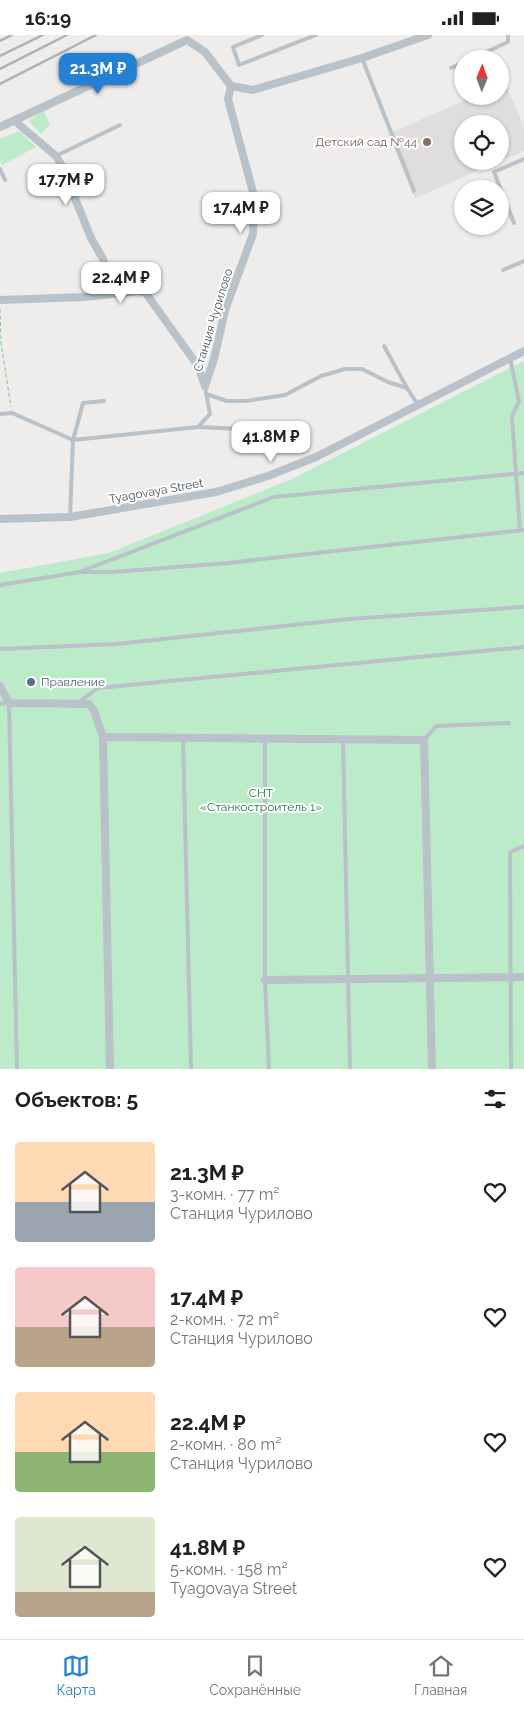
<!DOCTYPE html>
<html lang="ru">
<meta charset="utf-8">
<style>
:root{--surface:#fff;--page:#f6f6f6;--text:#202124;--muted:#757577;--line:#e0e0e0;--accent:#2380d2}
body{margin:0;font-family:Raleway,sans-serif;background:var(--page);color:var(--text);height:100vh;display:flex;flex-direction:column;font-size:19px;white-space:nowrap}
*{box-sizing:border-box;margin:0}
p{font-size:16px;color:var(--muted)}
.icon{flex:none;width:28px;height:28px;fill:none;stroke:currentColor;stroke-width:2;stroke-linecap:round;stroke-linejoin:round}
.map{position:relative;height:1034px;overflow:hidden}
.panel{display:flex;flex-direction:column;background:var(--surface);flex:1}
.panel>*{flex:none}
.needle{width:32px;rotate:1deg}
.tools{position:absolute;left:454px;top:15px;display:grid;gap:10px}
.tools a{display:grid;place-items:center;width:55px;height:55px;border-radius:50%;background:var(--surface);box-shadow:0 1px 4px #0004;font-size:25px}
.price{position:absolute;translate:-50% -42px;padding:0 11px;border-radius:10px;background:#fff;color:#222;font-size:16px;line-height:32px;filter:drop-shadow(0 1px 2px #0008)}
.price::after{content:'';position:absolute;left:50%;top:30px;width:15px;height:11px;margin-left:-8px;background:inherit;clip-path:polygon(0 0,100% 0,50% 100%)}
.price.on{background:var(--accent);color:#fff}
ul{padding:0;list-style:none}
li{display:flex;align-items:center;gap:15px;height:125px;padding:0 15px}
li span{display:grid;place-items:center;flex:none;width:140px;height:100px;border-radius:5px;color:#555}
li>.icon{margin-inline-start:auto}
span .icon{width:60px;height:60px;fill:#fffc;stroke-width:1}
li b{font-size:21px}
h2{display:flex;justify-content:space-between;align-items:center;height:60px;padding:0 15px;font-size:21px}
.status{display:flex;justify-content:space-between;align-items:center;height:35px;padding:0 25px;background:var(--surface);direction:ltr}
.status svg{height:14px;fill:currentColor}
.tabs{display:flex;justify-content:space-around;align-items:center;height:70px;border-top:1px solid var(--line);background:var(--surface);font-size:14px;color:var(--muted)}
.tabs a{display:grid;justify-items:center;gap:2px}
.tabs .on{color:var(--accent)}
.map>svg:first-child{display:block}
.education{fill:#e0dddd}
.green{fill:#bcebc9}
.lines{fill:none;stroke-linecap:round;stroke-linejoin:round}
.path{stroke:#76c797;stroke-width:1;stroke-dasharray:4 2.5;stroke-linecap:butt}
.lane{stroke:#b8c2c8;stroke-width:4}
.street{stroke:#b8c2c8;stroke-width:8}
.rail{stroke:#aeb2b6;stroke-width:2.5}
.education-dot{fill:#8d6e63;stroke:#fff;stroke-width:2}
.service-dot{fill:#5c6f8a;stroke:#fff;stroke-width:2}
.labels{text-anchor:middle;stroke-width:4;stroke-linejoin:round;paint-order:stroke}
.education-label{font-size:12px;fill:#785e54;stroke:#fff;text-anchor:end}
.street-label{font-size:12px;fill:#465158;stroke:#fff}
.service-label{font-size:12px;fill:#4e5e75;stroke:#fff;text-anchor:start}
.park-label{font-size:12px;fill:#1b743f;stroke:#fff}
</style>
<div class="status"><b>16:19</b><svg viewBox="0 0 49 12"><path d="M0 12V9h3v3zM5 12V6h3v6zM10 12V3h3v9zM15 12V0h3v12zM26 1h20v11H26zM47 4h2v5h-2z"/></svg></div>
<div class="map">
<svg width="524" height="1034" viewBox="0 0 524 1034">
<rect width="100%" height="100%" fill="#efecec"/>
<polygon class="education" points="505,48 524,92 524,116 500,126 500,89 462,89 462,126 500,126 415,163 388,99 475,61 500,61 500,50"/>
<g class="green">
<polygon points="43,75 50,89 41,99 29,86"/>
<polygon points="19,96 36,112 2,130 0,125 0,104"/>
<polygon points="524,326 524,1034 0,1034 0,538 109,518 292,444"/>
</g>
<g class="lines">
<polyline class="path" points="0,274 1,308 11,372"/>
<g class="lane">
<polyline points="262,0 233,12 239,30 316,0"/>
<polyline points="362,23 414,156"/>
<polyline points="471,24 508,7 508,0"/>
<polyline points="451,33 462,28"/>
<polyline points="56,121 120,90"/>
<polyline points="0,134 5,145"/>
<polyline points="514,188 494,137 524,124"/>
<polyline points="503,235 524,226"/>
<polyline points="384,311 407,353"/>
<polyline points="510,323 519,366 512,381 520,496"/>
<polyline points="206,359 227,366 246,366 285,360 321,341 345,334 362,334 388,347 407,353 418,370"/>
<polyline points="104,366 83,368 73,405 198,392 210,379 205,352"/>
<polyline points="0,379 12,378 73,405 70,481"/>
<polyline points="198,392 241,394"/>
<polyline points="82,536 274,462 524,438"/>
<polyline points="0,550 80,537 113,537 228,528 524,495"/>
<polyline points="0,614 117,609 350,584 524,572"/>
<polyline points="79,667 98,653 524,612"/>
<polyline points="0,669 9,668 17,1034"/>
<polyline points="183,703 191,1034"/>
<polyline points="265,704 265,945 269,1034"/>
<polyline points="343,704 350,1034"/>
<polyline points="424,705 436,691 509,688"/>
<polyline points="511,1034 510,817 524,811"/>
</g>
<g class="street">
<polyline points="16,87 56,121 62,131 91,203 103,224 115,258"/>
<polyline points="0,92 187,5 205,17 231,51 253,55 362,23 428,0"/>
<polyline points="0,265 85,262 139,256 145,257 198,331 205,351"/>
<polyline points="205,351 214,324 225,275 253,199 254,161 228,64 231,51"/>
<polyline points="0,484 70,482 216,457 268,441 316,422 524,316"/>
<polyline points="0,651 9,668 89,669 94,676 103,702 110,1034"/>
<polyline points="103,702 424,705 432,1034"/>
<polyline points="265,945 524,942"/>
</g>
<g class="rail">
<polyline points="0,6 12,0"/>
<polyline points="0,21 43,0"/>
<polyline points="0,34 67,0"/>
<polyline points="0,49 96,0"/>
</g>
</g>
<circle class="education-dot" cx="427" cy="107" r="5"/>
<circle class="service-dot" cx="31" cy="647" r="5"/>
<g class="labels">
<g class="education-label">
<text x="417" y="111">Детский сад №44</text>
</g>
<g class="street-label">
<text transform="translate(213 285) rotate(-73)" y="4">Станция Чурилово</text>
<text transform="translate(156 456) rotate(-10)" y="4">Tyagovaya Street</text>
</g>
<g class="service-label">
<text x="41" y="651">Правление</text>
</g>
<g class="park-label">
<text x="261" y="762">СНТ<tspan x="261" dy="14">«Станкостроитель 1»</tspan></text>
</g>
</g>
</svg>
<div class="tools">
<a><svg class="needle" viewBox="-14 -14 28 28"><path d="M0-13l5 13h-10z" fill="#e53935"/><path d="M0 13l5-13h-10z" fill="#757577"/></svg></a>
<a><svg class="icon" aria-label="locate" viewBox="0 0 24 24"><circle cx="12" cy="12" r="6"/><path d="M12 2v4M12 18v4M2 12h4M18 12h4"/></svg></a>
<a><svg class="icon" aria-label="layers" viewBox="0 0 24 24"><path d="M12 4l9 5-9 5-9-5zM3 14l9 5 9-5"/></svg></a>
</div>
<b class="price on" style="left:98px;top:60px">21.3M ₽</b>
<b class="price" style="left:66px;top:171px">17.7M ₽</b>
<b class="price" style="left:241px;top:199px">17.4M ₽</b>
<b class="price" style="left:121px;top:269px">22.4M ₽</b>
<b class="price" style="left:271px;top:428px">41.8M ₽</b>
</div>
<section class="panel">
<h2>Объектов: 5<svg class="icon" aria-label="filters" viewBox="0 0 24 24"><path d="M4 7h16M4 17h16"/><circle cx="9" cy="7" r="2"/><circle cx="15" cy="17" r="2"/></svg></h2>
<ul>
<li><span style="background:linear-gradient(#ffd9b3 60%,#9aa5b1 0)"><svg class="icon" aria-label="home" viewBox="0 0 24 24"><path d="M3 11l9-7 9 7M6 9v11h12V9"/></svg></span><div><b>21.3M ₽</b><p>3-комн. · 77 m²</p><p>Станция Чурилово</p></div><svg class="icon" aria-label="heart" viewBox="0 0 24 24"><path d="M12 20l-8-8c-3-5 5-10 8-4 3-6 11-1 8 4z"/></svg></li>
<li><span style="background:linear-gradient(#f6c9c9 60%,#b9a48a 0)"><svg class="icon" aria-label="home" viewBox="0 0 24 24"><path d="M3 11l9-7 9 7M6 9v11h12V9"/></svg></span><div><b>17.4M ₽</b><p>2-комн. · 72 m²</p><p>Станция Чурилово</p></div><svg class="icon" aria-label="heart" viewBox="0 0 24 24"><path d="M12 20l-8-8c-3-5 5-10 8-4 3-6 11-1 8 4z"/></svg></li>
<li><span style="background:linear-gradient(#ffd9b3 60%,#8fb573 0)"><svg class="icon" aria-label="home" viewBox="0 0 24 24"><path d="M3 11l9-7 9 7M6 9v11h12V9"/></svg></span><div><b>22.4M ₽</b><p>2-комн. · 80 m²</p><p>Станция Чурилово</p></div><svg class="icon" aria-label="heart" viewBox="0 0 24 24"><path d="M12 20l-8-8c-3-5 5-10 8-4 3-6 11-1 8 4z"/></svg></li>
<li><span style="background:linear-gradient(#dfe7d0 75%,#b9a48a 0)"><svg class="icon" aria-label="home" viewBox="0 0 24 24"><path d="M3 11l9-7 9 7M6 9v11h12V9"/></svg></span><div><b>41.8M ₽</b><p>5-комн. · 158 m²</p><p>Tyagovaya Street</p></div><svg class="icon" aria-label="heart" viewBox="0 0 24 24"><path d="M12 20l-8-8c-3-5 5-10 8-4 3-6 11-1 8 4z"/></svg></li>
</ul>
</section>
<nav class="tabs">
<a class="on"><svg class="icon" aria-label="map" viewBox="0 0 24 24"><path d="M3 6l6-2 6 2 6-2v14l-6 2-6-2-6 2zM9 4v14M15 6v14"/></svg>Карта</a>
<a><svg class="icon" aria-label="saved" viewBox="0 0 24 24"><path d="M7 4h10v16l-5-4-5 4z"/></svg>Сохранённые</a>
<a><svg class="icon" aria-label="home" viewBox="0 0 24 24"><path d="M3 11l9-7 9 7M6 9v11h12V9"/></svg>Главная</a>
</nav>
